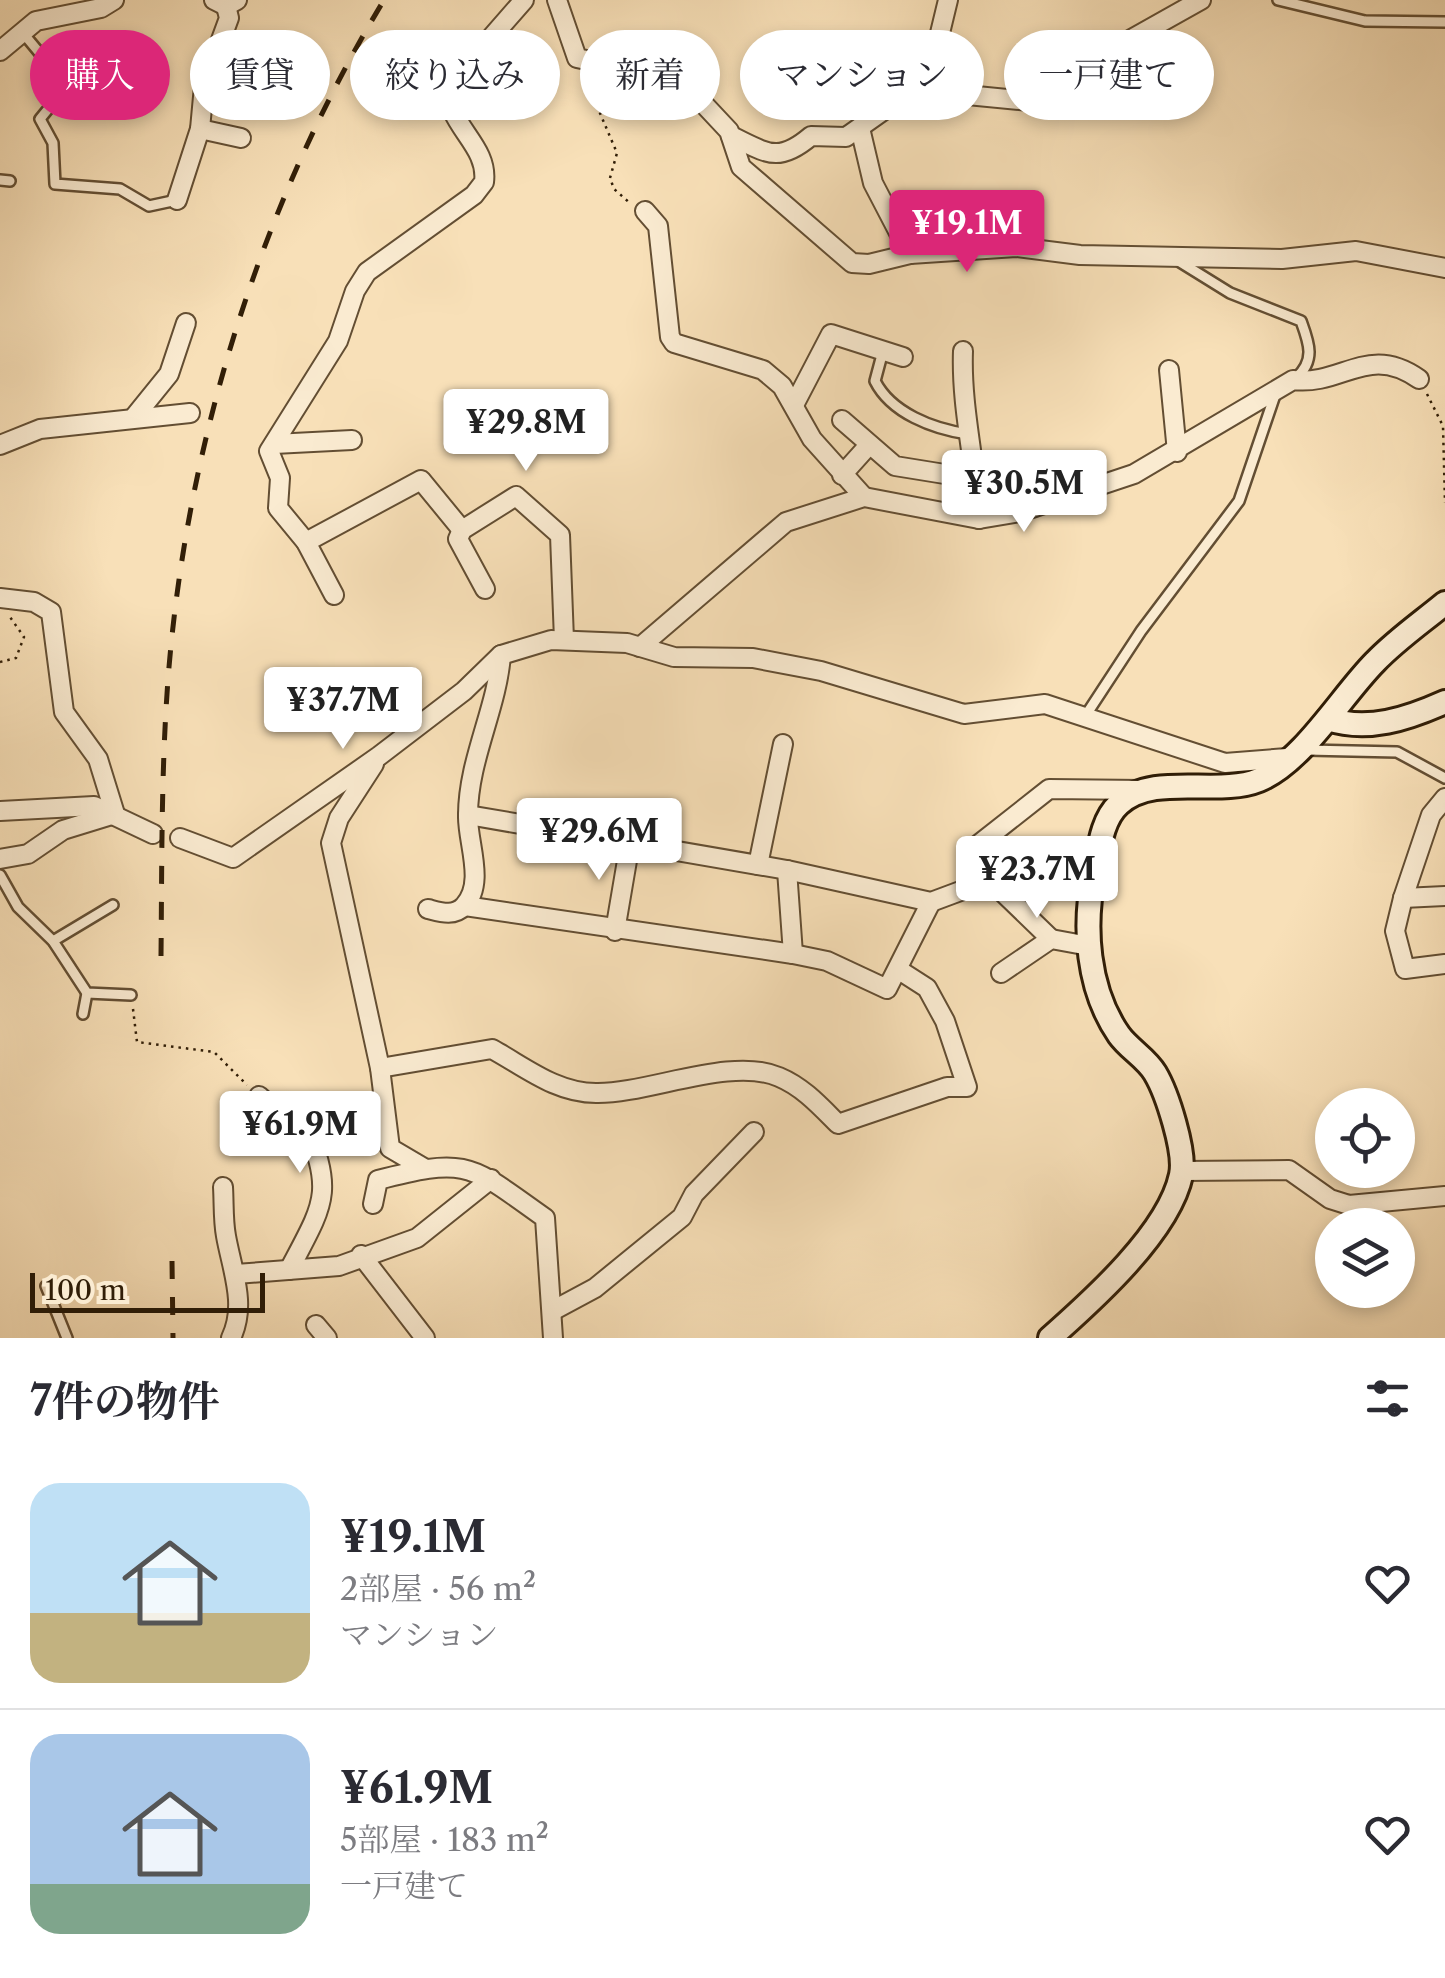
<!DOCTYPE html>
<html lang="ja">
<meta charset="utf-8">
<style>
:root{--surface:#fff;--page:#f7f7f7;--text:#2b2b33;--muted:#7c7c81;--line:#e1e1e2;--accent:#db2777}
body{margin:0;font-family:"Libre Caslon Text","Noto Serif JP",serif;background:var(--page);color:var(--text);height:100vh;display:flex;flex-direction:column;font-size:38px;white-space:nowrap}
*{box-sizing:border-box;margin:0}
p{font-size:32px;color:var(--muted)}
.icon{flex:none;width:55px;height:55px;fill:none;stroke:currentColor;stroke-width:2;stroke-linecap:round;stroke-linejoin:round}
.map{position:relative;height:1338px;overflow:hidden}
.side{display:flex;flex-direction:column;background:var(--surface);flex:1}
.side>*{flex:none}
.guide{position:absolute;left:30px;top:30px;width:1385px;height:90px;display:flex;gap:20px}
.controls{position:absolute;left:1315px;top:1088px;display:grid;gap:20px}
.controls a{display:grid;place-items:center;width:100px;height:100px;border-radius:50%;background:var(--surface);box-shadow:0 5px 15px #0003;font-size:50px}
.scale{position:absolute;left:30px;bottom:25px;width:235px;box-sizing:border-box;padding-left:10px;border:5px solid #311e07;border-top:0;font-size:28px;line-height:35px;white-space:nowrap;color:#311e07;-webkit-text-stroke:8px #faebd1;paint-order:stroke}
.price{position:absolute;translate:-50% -85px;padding:0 22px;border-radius:10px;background:#fff;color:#222;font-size:32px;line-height:65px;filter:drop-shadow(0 2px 5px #0008)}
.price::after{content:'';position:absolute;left:50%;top:60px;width:30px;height:22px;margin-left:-15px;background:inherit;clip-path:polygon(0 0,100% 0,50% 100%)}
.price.current{background:var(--accent);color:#fff}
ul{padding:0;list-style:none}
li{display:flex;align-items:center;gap:30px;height:250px;padding:0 30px}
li+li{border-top:2px solid var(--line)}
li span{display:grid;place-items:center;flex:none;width:280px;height:200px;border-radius:30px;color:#555}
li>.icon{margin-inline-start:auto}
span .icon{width:120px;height:120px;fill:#fffc;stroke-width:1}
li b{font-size:42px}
h2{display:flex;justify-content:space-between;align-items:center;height:120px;padding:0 30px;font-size:42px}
.chip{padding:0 35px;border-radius:45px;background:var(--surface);box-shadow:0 5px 15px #0003;font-size:35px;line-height:90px}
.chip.current{background:var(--accent);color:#fff}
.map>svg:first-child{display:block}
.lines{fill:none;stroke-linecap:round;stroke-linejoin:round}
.lane-casing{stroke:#634e33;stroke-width:14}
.street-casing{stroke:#634e33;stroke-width:22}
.secondary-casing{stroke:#311e07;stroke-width:28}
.path{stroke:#311e07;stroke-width:2.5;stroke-dasharray:2.5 5;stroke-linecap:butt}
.lane{stroke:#faebd1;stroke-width:9}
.street{stroke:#faebd1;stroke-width:18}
.secondary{stroke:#faebd1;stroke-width:22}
.rail{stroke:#311e07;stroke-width:5;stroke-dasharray:18 18;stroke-linecap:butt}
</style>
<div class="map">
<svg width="1445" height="1338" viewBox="0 0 1445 1338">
<rect width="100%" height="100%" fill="#f8e0b8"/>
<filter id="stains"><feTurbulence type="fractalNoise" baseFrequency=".002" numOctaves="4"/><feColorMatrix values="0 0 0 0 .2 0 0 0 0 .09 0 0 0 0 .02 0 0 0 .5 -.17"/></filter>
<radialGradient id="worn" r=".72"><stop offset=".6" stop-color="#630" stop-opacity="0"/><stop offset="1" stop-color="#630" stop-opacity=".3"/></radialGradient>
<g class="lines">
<defs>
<g id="lane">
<polyline points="1278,0 1365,21 1445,22"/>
<polyline points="23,33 67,86 40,119 53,143 55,184 120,189 149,206 177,200"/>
<polyline points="0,180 10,181"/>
<path d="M1180 262 1230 293 1301 321C1309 343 1316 360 1296 378"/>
<path d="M883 351 875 381C891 413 933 429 968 434"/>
<polyline points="1084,718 1141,631 1239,501 1275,395"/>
<polyline points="1307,750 1397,752 1445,778"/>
<polyline points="0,875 18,907 53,941 87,993 131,995"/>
<polyline points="53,941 113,905"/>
<polyline points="83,1014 87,993"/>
<polyline points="46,1286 67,1338"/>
</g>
<g id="street">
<polyline points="214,0 226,6 237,0"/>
<polyline points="557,0 577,58 633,70 699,99 729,131 741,167 852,263 869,264 910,254 1016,247 1080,255 1282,259 1356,251 1445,268"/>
<polyline points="0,51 36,21 101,8 114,0"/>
<polyline points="926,91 948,0"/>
<polyline points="860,128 873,183 910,254"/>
<polyline points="200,129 241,138"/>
<path d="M731 136C767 153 778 164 811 136L846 137 907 94 926 91 1039 102 1053 85 1065 41 1126 42 1201 0"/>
<polyline points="177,200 200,129 204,86 229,18 226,6"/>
<polyline points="645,211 658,226 670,337 674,343 763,370 782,386 812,439 864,497"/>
<path d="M963 351C961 404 974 456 978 509"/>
<polyline points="1169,370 1177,452"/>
<polyline points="794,405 831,334 903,357"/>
<polyline points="135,416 169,374 186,323"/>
<polyline points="842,420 895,466 957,476 979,519"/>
<polyline points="274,444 352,440"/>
<polyline points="0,445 40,429 190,413"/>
<polyline points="842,475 869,445"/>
<polyline points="306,542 421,480 462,530"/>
<polyline points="485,589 458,539 462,530 516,496 560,535 564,640"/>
<path d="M334 595 306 542 278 508 280 478 269 451 338 341 355 291 367 272 474 195 484 182C489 144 444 124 449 86L524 0"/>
<polyline points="0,598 34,602 51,612 64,712 98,759 115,814"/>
<path d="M640 647 786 522 864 497 979 519 1020 512 1134 474 1293 380C1343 386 1368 343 1419 379"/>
<polyline points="374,764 339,818 331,843 380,1068 390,1148 424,1168"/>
<polyline points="1445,798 1431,815 1403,898 1395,931 1405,969 1445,964"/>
<polyline points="0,811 94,806 153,834"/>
<polyline points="468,815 787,870 931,902 990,880 1051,939"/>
<polyline points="180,838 233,858 379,756 464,691 501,655 551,640 627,643 674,657 753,658 821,671 964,714 1045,704 1225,763 1287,758"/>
<polyline points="0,859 28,854 63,830 115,814"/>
<polyline points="758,865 783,744"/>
<polyline points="787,870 793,954"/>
<polyline points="990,880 969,852 1049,789 1142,790"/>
<polyline points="1403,898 1445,896"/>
<polyline points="465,906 793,954 827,961 887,989 931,902"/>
<path d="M428 909C440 912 454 917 464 906 486 883 467 842 468 815 468 760 497 709 501 655"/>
<polyline points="615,931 630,843"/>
<polyline points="1001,973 1051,939 1089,946"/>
<path d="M380 1068 492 1049C525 1067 556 1093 596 1093 648 1094 731 1056 779 1077 803 1087 820 1106 838 1124L947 1087H967L945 1021 927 988 899 970"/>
<path d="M259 1096 279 1114 303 1117C334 1193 326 1200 289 1270"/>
<polyline points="1183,1171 1289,1170 1330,1199 1349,1205 1445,1196"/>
<path d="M223 1187C224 1203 223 1220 226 1236 232 1270 247 1305 231 1338"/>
<path d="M373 1204 378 1180C469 1156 470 1165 545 1218L553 1338"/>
<polyline points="361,1255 425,1338"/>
<polyline points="236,1274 339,1266 417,1238 491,1179"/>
<polyline points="554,1310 595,1288 682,1217 694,1194 754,1132"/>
<polyline points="316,1325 327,1338"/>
</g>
<g id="secondary">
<path d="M1328 719C1368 732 1407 719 1445 702"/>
<path d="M1050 1338C1093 1300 1169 1232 1181 1175 1186 1152 1167 1093 1155 1073 1146 1058 1129 1049 1119 1035 1087 989 1083 926 1094 874 1099 851 1101 820 1119 804 1154 772 1217 797 1259 780 1303 762 1342 695 1375 662 1396 640 1422 622 1445 603"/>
</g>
</defs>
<use href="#lane" class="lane-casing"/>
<use href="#street" class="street-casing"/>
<use href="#secondary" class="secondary-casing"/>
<g class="path">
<polyline points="585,78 617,153 610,178 614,189 631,204"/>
<polyline points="1427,394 1443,426 1445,503"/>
<polyline points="0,662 16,658 24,637 10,617"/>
<polyline points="133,1009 137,1042 214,1052 247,1085"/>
</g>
<use href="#lane" class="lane"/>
<use href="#street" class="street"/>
<use href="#secondary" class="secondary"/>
<g class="rail">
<path d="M161 956C162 859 161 763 169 667 189 434 263 200 384 0"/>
<polyline points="172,1261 173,1338"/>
</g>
</g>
<rect width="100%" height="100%" filter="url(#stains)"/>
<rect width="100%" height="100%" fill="url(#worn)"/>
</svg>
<div class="controls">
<a><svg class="icon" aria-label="locate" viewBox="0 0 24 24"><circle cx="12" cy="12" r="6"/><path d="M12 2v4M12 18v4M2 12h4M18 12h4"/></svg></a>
<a><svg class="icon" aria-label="layers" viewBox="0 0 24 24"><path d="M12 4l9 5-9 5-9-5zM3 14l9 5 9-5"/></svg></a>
</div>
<div class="scale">100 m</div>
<b class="price current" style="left:967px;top:275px">¥19.1M</b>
<b class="price" style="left:526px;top:474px">¥29.8M</b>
<b class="price" style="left:1024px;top:535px">¥30.5M</b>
<b class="price" style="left:343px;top:752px">¥37.7M</b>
<b class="price" style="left:599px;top:883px">¥29.6M</b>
<b class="price" style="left:1037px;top:921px">¥23.7M</b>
<b class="price" style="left:300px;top:1176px">¥61.9M</b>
<div class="guide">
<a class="chip current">購入</a>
<a class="chip">賃貸</a>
<a class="chip">絞り込み</a>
<a class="chip">新着</a>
<a class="chip">マンション</a>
<a class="chip">一戸建て</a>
</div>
</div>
<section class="side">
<h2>7件の物件<svg class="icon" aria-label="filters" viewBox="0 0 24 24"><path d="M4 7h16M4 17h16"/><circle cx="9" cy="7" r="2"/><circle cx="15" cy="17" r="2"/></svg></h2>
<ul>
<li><span style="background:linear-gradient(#bfe0f5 65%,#c2b280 0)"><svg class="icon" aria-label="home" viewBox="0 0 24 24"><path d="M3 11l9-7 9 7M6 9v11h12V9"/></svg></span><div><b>¥19.1M</b><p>2部屋 · 56 m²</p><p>マンション</p></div><svg class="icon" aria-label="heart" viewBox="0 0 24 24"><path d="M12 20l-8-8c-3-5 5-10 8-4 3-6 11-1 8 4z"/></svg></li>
<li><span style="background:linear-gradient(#a9c7e8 75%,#7fa58c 0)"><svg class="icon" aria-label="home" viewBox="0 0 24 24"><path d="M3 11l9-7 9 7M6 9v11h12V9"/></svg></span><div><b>¥61.9M</b><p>5部屋 · 183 m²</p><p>一戸建て</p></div><svg class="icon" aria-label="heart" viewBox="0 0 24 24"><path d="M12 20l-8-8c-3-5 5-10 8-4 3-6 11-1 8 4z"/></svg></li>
</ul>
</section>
